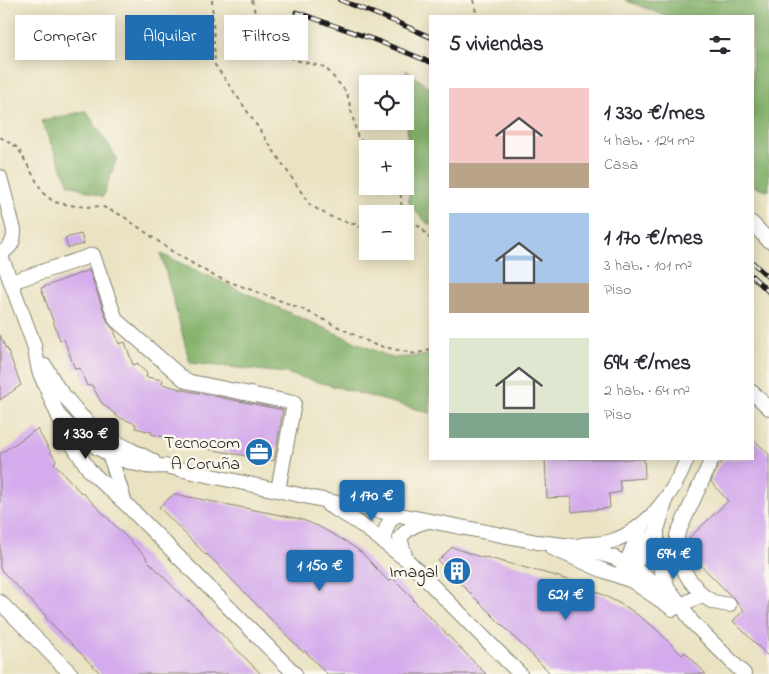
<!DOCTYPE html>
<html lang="es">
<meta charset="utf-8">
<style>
:root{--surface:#fff;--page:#f7f7f7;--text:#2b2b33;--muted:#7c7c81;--accent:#1f6fb2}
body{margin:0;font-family:"Indie Flower",sans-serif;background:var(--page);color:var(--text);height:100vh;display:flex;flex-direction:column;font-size:19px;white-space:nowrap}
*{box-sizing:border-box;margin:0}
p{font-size:16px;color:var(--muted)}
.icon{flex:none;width:28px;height:28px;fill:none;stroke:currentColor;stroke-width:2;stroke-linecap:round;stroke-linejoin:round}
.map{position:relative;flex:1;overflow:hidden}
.details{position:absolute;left:429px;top:15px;width:325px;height:445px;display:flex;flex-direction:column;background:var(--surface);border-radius:0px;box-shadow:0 2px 12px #0003}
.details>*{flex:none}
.top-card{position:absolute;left:15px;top:15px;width:339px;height:45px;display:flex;gap:10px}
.controls{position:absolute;left:359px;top:75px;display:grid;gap:10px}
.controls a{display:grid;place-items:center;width:55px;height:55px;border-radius:0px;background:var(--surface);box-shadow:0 2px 12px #0003;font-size:25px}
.price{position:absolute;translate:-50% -42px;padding:0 11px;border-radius:5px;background:var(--accent);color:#fff;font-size:16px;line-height:32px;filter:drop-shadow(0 1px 2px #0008)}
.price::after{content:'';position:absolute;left:50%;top:30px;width:15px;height:11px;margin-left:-8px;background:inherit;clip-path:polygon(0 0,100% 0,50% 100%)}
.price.current{background:#222;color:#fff}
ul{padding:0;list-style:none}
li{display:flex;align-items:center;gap:15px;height:125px;padding:0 20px}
li span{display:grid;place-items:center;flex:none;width:140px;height:100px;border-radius:0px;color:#555}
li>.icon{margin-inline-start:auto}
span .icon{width:60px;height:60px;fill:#fffc;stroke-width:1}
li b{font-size:21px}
h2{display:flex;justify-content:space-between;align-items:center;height:60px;padding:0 20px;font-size:21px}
.pill{padding:0 18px;border-radius:0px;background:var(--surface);box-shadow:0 2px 12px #0003;font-size:18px;line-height:45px}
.pill.current{background:var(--accent);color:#fff}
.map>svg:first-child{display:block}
.forest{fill:#83b16a;stroke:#506643}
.building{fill:#d4abec}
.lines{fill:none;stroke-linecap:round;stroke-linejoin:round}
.minor-casing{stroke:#838070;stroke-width:16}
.path{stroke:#838070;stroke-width:2;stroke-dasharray:4 4;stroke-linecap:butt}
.minor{stroke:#fff;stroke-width:14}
.rail-casing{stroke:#1c1c1c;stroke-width:5}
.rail{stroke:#fbf7ec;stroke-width:3;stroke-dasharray:9;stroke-linecap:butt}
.labels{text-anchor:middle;stroke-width:5;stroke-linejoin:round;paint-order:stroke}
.poi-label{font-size:18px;fill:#1c1c1c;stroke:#fbf7ec;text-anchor:end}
</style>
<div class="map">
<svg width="769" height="674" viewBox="0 0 769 674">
<rect width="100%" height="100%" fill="#fbf7ec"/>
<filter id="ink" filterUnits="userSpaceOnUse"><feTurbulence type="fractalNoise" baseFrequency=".02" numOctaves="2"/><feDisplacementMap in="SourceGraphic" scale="10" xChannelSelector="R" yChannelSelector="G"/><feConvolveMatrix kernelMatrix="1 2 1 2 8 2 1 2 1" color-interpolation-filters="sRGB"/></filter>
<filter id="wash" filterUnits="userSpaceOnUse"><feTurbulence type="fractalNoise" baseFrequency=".0096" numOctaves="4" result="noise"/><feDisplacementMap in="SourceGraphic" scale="20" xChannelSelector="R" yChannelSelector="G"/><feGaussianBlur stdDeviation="1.12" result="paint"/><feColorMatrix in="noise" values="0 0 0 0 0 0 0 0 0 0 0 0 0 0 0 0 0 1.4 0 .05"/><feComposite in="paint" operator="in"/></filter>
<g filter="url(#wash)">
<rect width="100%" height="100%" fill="#eae3c3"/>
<g class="forest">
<polygon points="625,0 769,0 769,191 753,186 752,16 666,16"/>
<polygon points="406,70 430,88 430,226 409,205"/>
<polygon points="86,111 117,158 103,197 69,184 41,121"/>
<polygon points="161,254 263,301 392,358 430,355 430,413 286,373 190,363"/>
</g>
<g id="blocks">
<g class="building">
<polygon points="81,234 84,244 68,248 65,238"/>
<polygon points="89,270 108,323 114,330 119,344 125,342 133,365 138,363 140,367 147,373 146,377 163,380 162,384 184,390 283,410 274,461 186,445 187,442 151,434 152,432 135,428 136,424 118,417 101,402 92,385 87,386 80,368 75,369 64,339 60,340 41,288"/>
<polygon points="0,335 6,349 7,348 21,385 0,400"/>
<polygon points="37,429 56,461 54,463 81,493 82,492 147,558 146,559 188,602 189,601 261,674 101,674 45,617 46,616 0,569 0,454"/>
<polygon points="752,438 769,454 769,657 733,621 744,610 737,603 735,599 731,596 686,550 686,541 728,501 711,482 718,466 726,459 752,459"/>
<polygon points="545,459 644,459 645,478 619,480 621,492 609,494 610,508 572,512 571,497 547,498"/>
<polygon points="174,494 300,519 318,526 345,541 362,553 389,582 393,578 414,599 413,600 486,674 327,674 305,651 303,652 207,554 206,555 159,507"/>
<polygon points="452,547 483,558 485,557 556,576 585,586 613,600 628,608 655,628 682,655 685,652 706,674 551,674 438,561"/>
</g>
</g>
</g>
<g filter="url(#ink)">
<use href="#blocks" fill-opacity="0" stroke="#838070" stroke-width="1"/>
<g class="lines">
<defs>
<g id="minor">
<path d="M0 177 14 230C14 243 11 247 0 254"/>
<polyline points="752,223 769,241"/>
<polyline points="0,253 34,345 39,371 68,438 90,471 126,504 295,674"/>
<polyline points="11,282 93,255 116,320 186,381 294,403 278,490"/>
<polyline points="45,366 57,387 80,415 97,432 112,462 125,503"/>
<polyline points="752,392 769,408"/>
<path d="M59 416C83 441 110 460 146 466 152 467 159 466 165 466L318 499 537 542 573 546 598 553 615 558 644 575 681 605 692 622 744 674"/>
<polyline points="97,432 127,448 153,461"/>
<polyline points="712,459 677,535 677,554 682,567 689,579 702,595 713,602 729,605"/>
<polyline points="665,503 657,530 657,551 661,569 668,588 681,605 702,595"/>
<path d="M328 505C342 513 356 520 368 530 381 539 392 550 406 559L520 674"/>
<path d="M386 544C383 532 387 522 397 514"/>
<path d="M581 545C591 544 603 544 612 541 648 529 674 493 687 459"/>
<polyline points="552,548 602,570 632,581 673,609"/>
<path d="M406 559 400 538C409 527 416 524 429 521"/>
<path d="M623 567C627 566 631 566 634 564 645 555 650 541 657 530"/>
<polyline points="630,571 628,559 636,539 644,524"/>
<polyline points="0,602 71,674"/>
</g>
</defs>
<use href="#minor" class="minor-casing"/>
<g class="path">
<polyline points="212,0 215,65 239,99 310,205 329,216 351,224 355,224 368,231"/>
<polyline points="252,0 257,22 271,45 295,60 325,67 347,93 358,139 377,149"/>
<polyline points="473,0 476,12 479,16"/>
<polyline points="0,137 18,148 43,193 54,202 69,205 87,207 101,206 123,216 173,252 214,276 300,308 375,345 416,354 430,349"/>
<polyline points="400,186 402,212 404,214"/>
<polyline points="405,214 423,230 430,239"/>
</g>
<use href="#minor" class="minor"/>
<defs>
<g id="rail">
<polyline points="340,0 401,24 430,37"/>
<polyline points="296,12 375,40 430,62"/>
<polyline points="752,262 769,278"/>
<polyline points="752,276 769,292"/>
</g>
</defs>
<use href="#rail" class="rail-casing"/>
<use href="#rail" class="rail"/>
</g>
</g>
<defs>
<symbol id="office-disc" viewBox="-11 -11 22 22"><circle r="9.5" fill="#1f6fb2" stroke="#fbf7ec"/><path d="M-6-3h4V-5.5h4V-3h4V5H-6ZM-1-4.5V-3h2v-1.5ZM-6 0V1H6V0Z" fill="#fff"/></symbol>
<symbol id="building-disc" viewBox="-11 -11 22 22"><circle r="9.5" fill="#1f6fb2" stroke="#fbf7ec"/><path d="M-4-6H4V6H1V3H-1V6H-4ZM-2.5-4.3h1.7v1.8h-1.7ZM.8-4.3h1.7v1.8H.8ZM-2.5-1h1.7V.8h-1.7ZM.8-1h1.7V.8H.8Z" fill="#fff"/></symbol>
</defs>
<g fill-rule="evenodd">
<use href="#office-disc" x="243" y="436" width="32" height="32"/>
<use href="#building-disc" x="441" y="555" width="32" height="32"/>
</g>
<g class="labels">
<g class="poi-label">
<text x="240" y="448">Tecnocom<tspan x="240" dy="21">A Coruña</tspan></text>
<text x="438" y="577">Imagal</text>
</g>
</g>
</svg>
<div class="controls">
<a><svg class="icon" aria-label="locate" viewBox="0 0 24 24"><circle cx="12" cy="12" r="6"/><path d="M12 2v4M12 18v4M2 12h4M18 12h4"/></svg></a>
<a>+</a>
<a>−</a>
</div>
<b class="price current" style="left:86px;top:460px">1 330 €</b>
<b class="price" style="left:372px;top:522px">1 170 €</b>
<b class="price" style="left:674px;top:580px">694 €</b>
<b class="price" style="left:320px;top:592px">1 150 €</b>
<b class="price" style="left:566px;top:621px">621 €</b>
<div class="top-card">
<a class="pill">Comprar</a>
<a class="pill current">Alquilar</a>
<a class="pill">Filtros</a>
</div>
<section class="details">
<h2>5 viviendas<svg class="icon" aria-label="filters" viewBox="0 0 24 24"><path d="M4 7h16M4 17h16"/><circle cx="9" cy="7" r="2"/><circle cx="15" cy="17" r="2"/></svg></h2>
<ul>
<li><span style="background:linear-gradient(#f6c9c9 75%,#b9a48a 0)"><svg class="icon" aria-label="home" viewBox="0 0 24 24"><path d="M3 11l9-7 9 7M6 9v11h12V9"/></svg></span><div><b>1 330 €/mes</b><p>4 hab. · 124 m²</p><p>Casa</p></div></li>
<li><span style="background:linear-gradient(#a9c7e8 70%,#b9a48a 0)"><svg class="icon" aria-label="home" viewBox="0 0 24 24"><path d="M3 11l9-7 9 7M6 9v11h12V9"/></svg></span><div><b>1 170 €/mes</b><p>3 hab. · 101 m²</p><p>Piso</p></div></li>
<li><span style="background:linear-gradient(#dfe7d0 75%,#7fa58c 0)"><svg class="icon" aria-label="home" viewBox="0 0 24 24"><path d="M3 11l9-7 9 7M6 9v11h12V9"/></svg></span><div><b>694 €/mes</b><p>2 hab. · 64 m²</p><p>Piso</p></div></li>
</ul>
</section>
</div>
